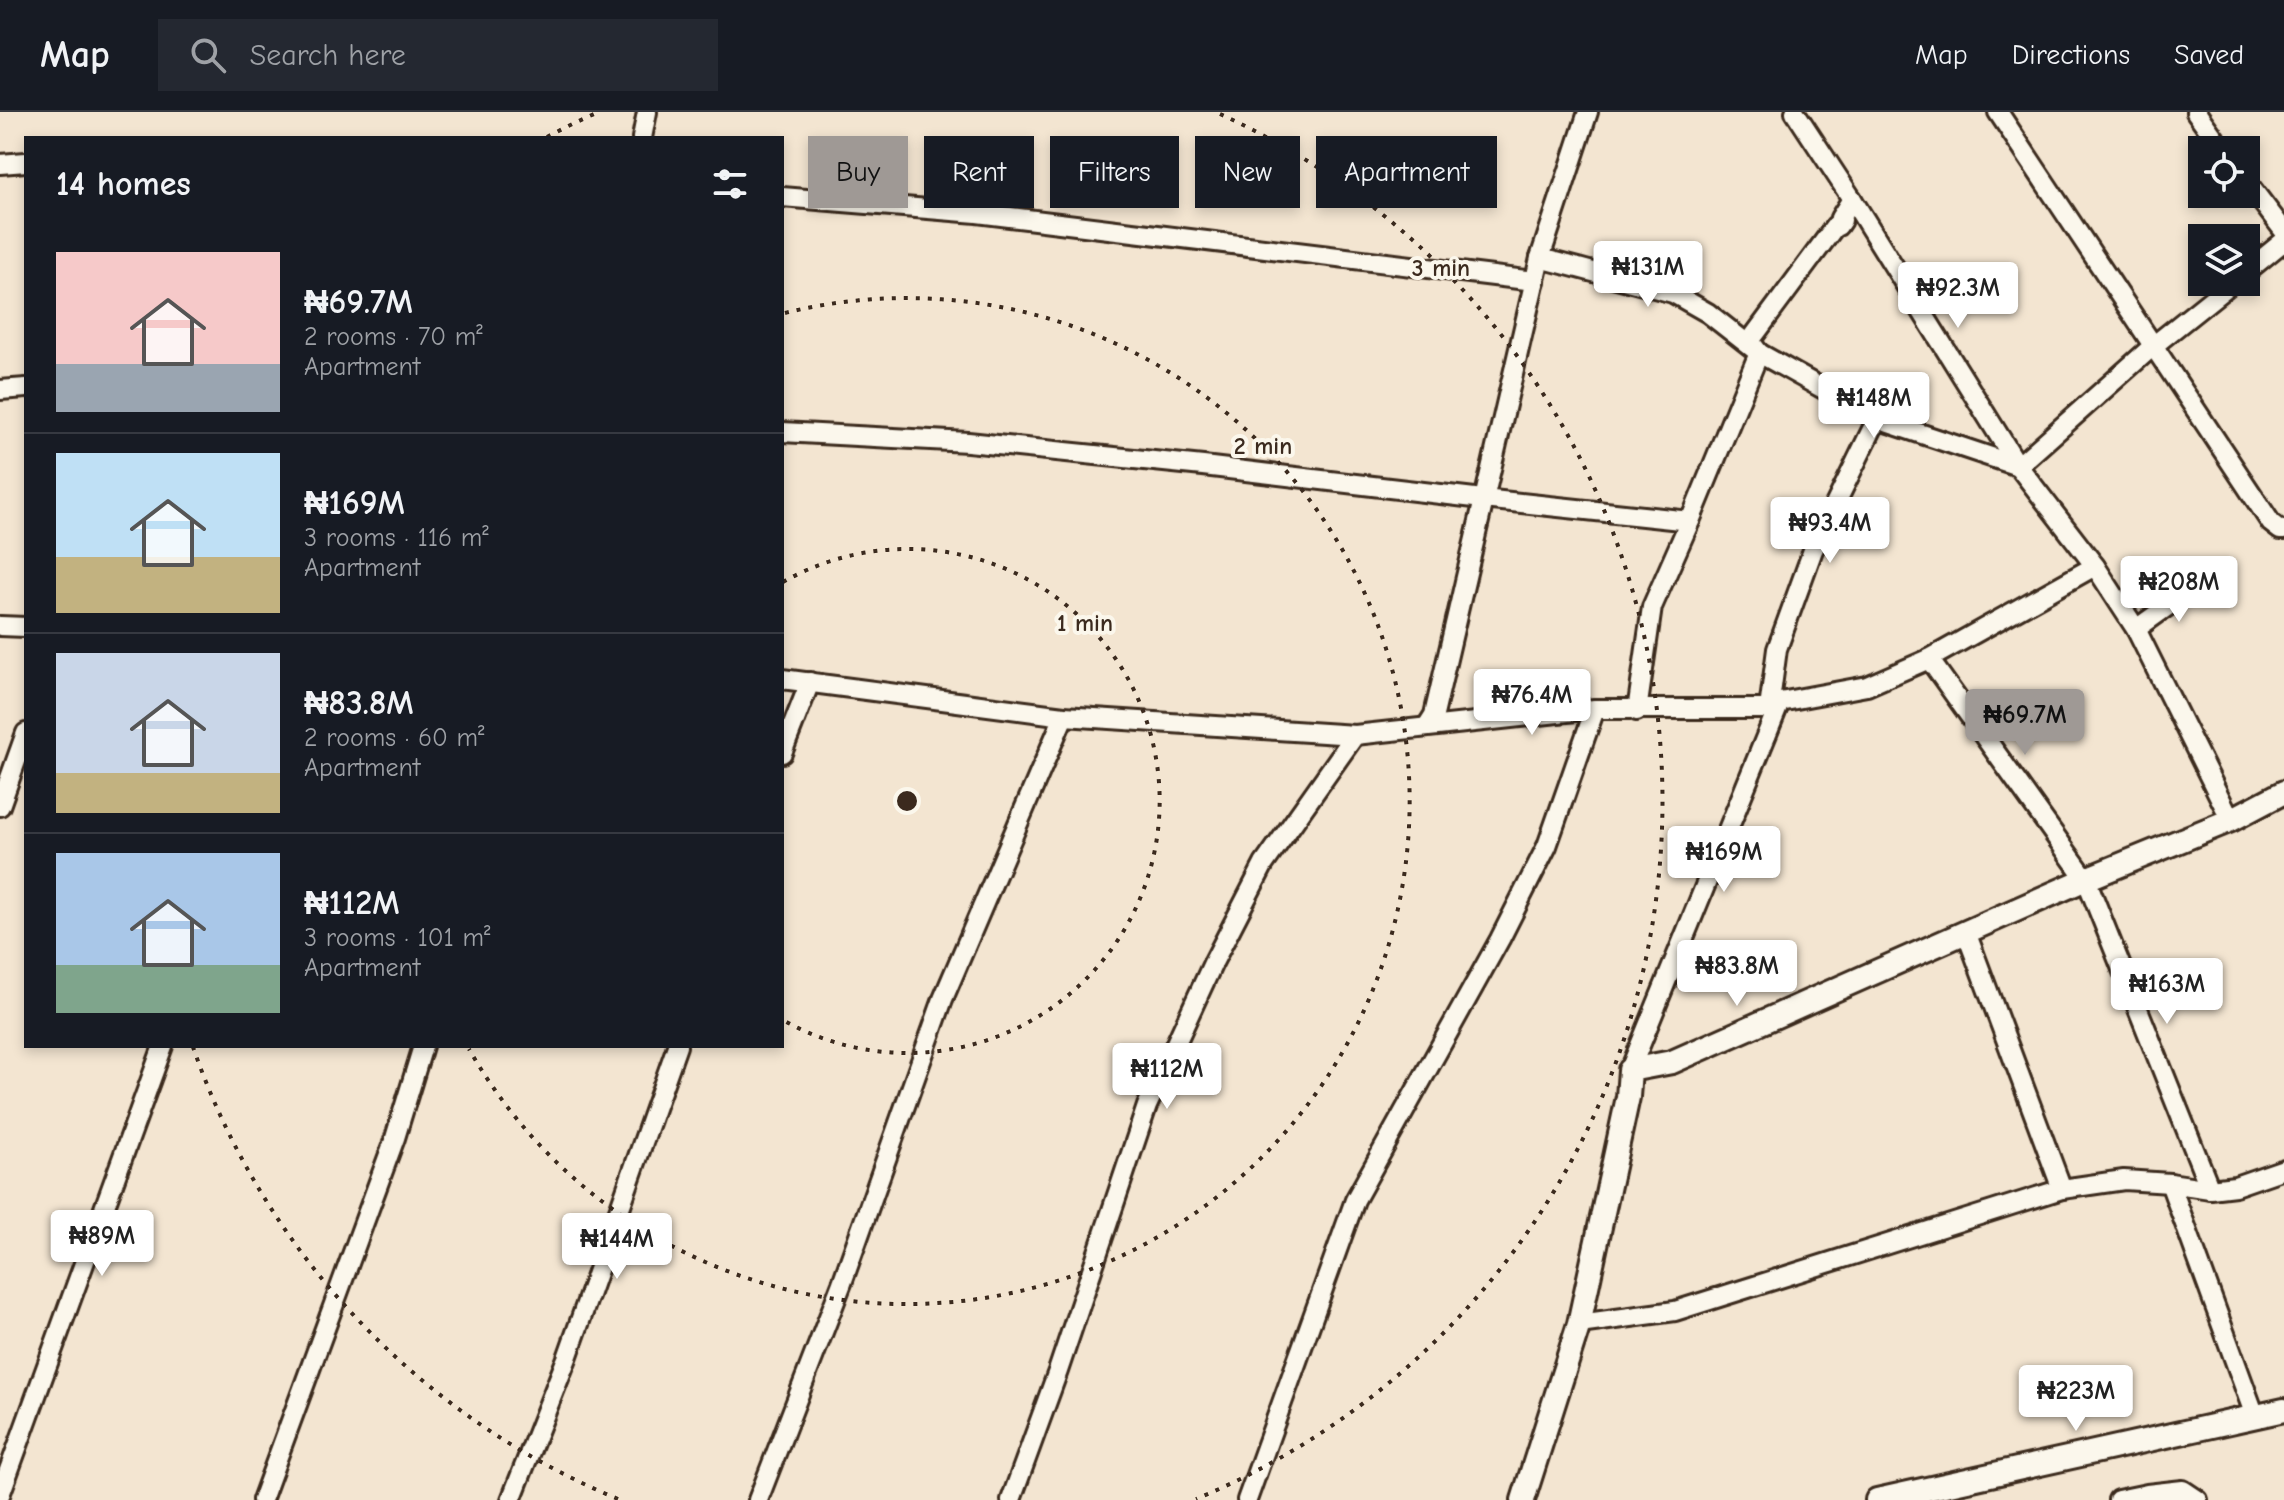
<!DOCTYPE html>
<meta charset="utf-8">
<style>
:root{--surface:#171b24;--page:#242831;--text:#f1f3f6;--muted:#9ea1a6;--line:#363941;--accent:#9f9995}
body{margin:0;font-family:"Comic Neue",sans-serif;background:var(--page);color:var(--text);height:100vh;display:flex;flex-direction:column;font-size:30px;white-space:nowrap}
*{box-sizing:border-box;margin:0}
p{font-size:26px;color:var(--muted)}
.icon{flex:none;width:44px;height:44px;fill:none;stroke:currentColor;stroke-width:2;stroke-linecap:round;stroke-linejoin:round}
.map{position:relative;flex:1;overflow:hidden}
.details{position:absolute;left:24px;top:24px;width:760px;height:912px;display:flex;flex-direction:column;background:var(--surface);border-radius:0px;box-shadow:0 4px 12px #0003}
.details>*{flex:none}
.hud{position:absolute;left:808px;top:24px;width:760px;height:72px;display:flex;gap:16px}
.fabs{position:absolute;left:2188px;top:24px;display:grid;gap:16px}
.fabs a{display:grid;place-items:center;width:72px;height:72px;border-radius:0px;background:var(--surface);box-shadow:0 4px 12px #0003;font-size:40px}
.price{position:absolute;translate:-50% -68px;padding:0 18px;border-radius:8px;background:#fff;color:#222;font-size:26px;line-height:52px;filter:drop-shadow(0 2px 4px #0008)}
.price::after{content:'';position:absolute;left:50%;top:48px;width:24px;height:18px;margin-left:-12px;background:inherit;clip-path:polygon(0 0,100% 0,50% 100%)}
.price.selected{background:var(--accent);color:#111}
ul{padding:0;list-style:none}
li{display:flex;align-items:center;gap:24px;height:200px;padding:0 32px}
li+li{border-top:2px solid var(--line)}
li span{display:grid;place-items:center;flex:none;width:224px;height:160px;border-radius:0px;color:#555}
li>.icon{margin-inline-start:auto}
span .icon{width:96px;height:96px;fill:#fffc;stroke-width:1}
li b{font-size:34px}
h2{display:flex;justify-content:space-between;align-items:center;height:96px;padding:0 32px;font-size:34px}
.chip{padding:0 28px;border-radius:0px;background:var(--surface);box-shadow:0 4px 12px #0003;font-size:28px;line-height:72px}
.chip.selected{background:var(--accent);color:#111}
header{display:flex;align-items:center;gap:48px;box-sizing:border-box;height:112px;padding:0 40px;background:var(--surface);border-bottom:2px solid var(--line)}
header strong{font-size:38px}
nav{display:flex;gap:44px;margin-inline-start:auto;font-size:28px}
.search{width:560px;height:72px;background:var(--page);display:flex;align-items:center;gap:20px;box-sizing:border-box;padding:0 28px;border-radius:0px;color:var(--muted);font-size:30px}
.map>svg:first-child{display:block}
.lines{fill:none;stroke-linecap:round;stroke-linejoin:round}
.minor-casing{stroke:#3b2a1e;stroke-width:24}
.tertiary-casing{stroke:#3b2a1e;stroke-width:28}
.minor{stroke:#fbf7ec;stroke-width:18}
.tertiary{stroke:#fbf7ec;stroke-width:22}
.ring{fill:none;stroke:#3b2a1e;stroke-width:4;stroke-dasharray:4 8}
.centre{fill:#3b2a1e;stroke:#fbf7ec;stroke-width:4}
.ring-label{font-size:24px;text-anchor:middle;font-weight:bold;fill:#3b2a1e;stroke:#fbf7ec;stroke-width:8;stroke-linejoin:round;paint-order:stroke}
</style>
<header>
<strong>Map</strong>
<div class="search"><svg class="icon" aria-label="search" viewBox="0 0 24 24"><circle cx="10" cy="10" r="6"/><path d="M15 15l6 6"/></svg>Search here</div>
<nav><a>Map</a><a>Directions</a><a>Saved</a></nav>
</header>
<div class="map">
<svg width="2284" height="1388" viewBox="0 0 2284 1388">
<rect width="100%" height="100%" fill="#f3e5d1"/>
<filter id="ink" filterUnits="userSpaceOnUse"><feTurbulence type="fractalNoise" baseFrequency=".0125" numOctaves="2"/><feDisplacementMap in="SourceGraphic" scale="16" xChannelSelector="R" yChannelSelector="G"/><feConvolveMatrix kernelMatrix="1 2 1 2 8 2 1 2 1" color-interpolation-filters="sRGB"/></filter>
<g filter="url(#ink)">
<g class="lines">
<defs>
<g id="minor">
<polyline points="1795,0 1852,87 2018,354 2095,454 2136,517 2231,708"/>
<polyline points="1998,0 2271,411 2280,418 2284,418"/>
<polyline points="2196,0 2223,38"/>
<polyline points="642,26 647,0"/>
<polyline points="0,52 26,50"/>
<polyline points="2246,69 2284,119"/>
<polyline points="782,85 977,101 1535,169"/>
<polyline points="1540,146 1673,181 1708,201 1759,241 1877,307 2018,354 2153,234 2233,170"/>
<polyline points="2246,160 2284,129"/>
<polyline points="0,278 26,276"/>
<polyline points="782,320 968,330 1203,354 1483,387 1690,409"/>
<polyline points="0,514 26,515"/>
<polyline points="2136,517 2196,474"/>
<polyline points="1929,547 2086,767 2210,1077"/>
<polyline points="782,567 1064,604 1355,623 1595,597 1769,597 1780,590 1867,574 1929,547 2095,454"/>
<polyline points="1769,597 1777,537 1813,438 1877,307"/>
<polyline points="1637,599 1652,495 1690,409 1759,241 1750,229 1836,113 1838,114 1842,108 1840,106 1852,87"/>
<polyline points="1427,614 1434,603 1540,146 1588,0"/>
<polyline points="782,641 810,570"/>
<polyline points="0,694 26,621"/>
<polyline points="1966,820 2062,1077"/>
<polyline points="1630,958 1780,590"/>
<polyline points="2170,1071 2255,1304"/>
<polyline points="1579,1212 1675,1199 2062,1077 2124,1068 2170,1071 2210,1077 2235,1074 2284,1057"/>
<polyline points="0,1383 163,934"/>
<polyline points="262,1388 395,1026 423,934"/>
<polyline points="511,1388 567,1246 677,934"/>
<polyline points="758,1388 842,1171 943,887 1064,604"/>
<polyline points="1011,1388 1058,1259 1147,994 1213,851 1264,752 1355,623"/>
<polyline points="1247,1388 1355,1088 1500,827 1547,734 1595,597"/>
<polyline points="2118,1388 2147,1382 2183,1378 2198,1388"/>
</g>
<g id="tertiary">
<polyline points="1523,1388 1579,1212 1628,985 1630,958 1672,950 2086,767 2231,708 2284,680"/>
<polyline points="1877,1388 2284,1298"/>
</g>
</defs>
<use href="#minor" class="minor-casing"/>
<use href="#tertiary" class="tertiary-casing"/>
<use href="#minor" class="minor"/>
<use href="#tertiary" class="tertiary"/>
</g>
</g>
<g class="ring">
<path d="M783 470A252 252 0 1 1 783 908"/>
<path d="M785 201A503 503 0 1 1 469 937"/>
<path d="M618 1387A755 755 0 0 1 193 935M547 25A755 755 0 0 1 594 2M1220 2A755 755 0 0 1 1196 1387"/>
</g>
<circle cx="907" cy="689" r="12" class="centre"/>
<g class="ring-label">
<text x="1441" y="164">3 min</text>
<text x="1263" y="342">2 min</text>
<text x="1085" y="519">1 min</text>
</g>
</svg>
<div class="fabs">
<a><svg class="icon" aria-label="locate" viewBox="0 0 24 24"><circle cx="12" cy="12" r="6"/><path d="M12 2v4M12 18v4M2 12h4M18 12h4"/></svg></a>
<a><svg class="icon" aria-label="layers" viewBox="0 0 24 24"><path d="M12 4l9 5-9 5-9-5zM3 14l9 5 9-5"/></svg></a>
</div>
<b class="price" style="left:1648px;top:197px">₦131M</b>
<b class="price" style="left:1958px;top:218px">₦92.3M</b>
<b class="price" style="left:1874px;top:328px">₦148M</b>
<b class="price" style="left:1830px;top:453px">₦93.4M</b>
<b class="price" style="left:2179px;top:512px">₦208M</b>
<b class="price" style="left:1532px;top:625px">₦76.4M</b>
<b class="price selected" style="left:2025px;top:645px">₦69.7M</b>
<b class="price" style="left:1724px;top:782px">₦169M</b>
<b class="price" style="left:1737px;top:896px">₦83.8M</b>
<b class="price" style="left:2167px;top:914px">₦163M</b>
<b class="price" style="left:1167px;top:999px">₦112M</b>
<b class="price" style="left:102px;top:1166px">₦89M</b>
<b class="price" style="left:617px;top:1169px">₦144M</b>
<b class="price" style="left:2076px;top:1321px">₦223M</b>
<div class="hud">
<a class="chip selected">Buy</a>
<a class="chip">Rent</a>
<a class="chip">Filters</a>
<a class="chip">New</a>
<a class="chip">Apartment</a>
</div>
<section class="details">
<h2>14 homes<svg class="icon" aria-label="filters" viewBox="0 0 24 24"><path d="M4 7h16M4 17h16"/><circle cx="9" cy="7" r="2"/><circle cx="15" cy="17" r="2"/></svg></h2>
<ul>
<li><span style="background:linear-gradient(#f6c9c9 70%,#9aa5b1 0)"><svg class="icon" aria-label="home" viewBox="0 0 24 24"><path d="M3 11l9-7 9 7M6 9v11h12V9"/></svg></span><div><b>₦69.7M</b><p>2 rooms · 70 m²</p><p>Apartment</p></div></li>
<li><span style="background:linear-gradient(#bfe0f5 65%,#c2b280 0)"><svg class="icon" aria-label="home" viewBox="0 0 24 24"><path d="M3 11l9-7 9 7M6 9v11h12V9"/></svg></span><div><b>₦169M</b><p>3 rooms · 116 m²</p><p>Apartment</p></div></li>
<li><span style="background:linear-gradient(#c9d6e8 75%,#c2b280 0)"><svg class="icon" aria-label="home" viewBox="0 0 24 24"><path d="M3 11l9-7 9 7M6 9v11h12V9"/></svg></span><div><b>₦83.8M</b><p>2 rooms · 60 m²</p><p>Apartment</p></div></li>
<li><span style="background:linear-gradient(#a9c7e8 70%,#7fa58c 0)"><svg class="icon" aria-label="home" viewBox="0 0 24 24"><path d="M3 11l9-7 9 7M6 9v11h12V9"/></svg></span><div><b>₦112M</b><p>3 rooms · 101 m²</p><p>Apartment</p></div></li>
</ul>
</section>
</div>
